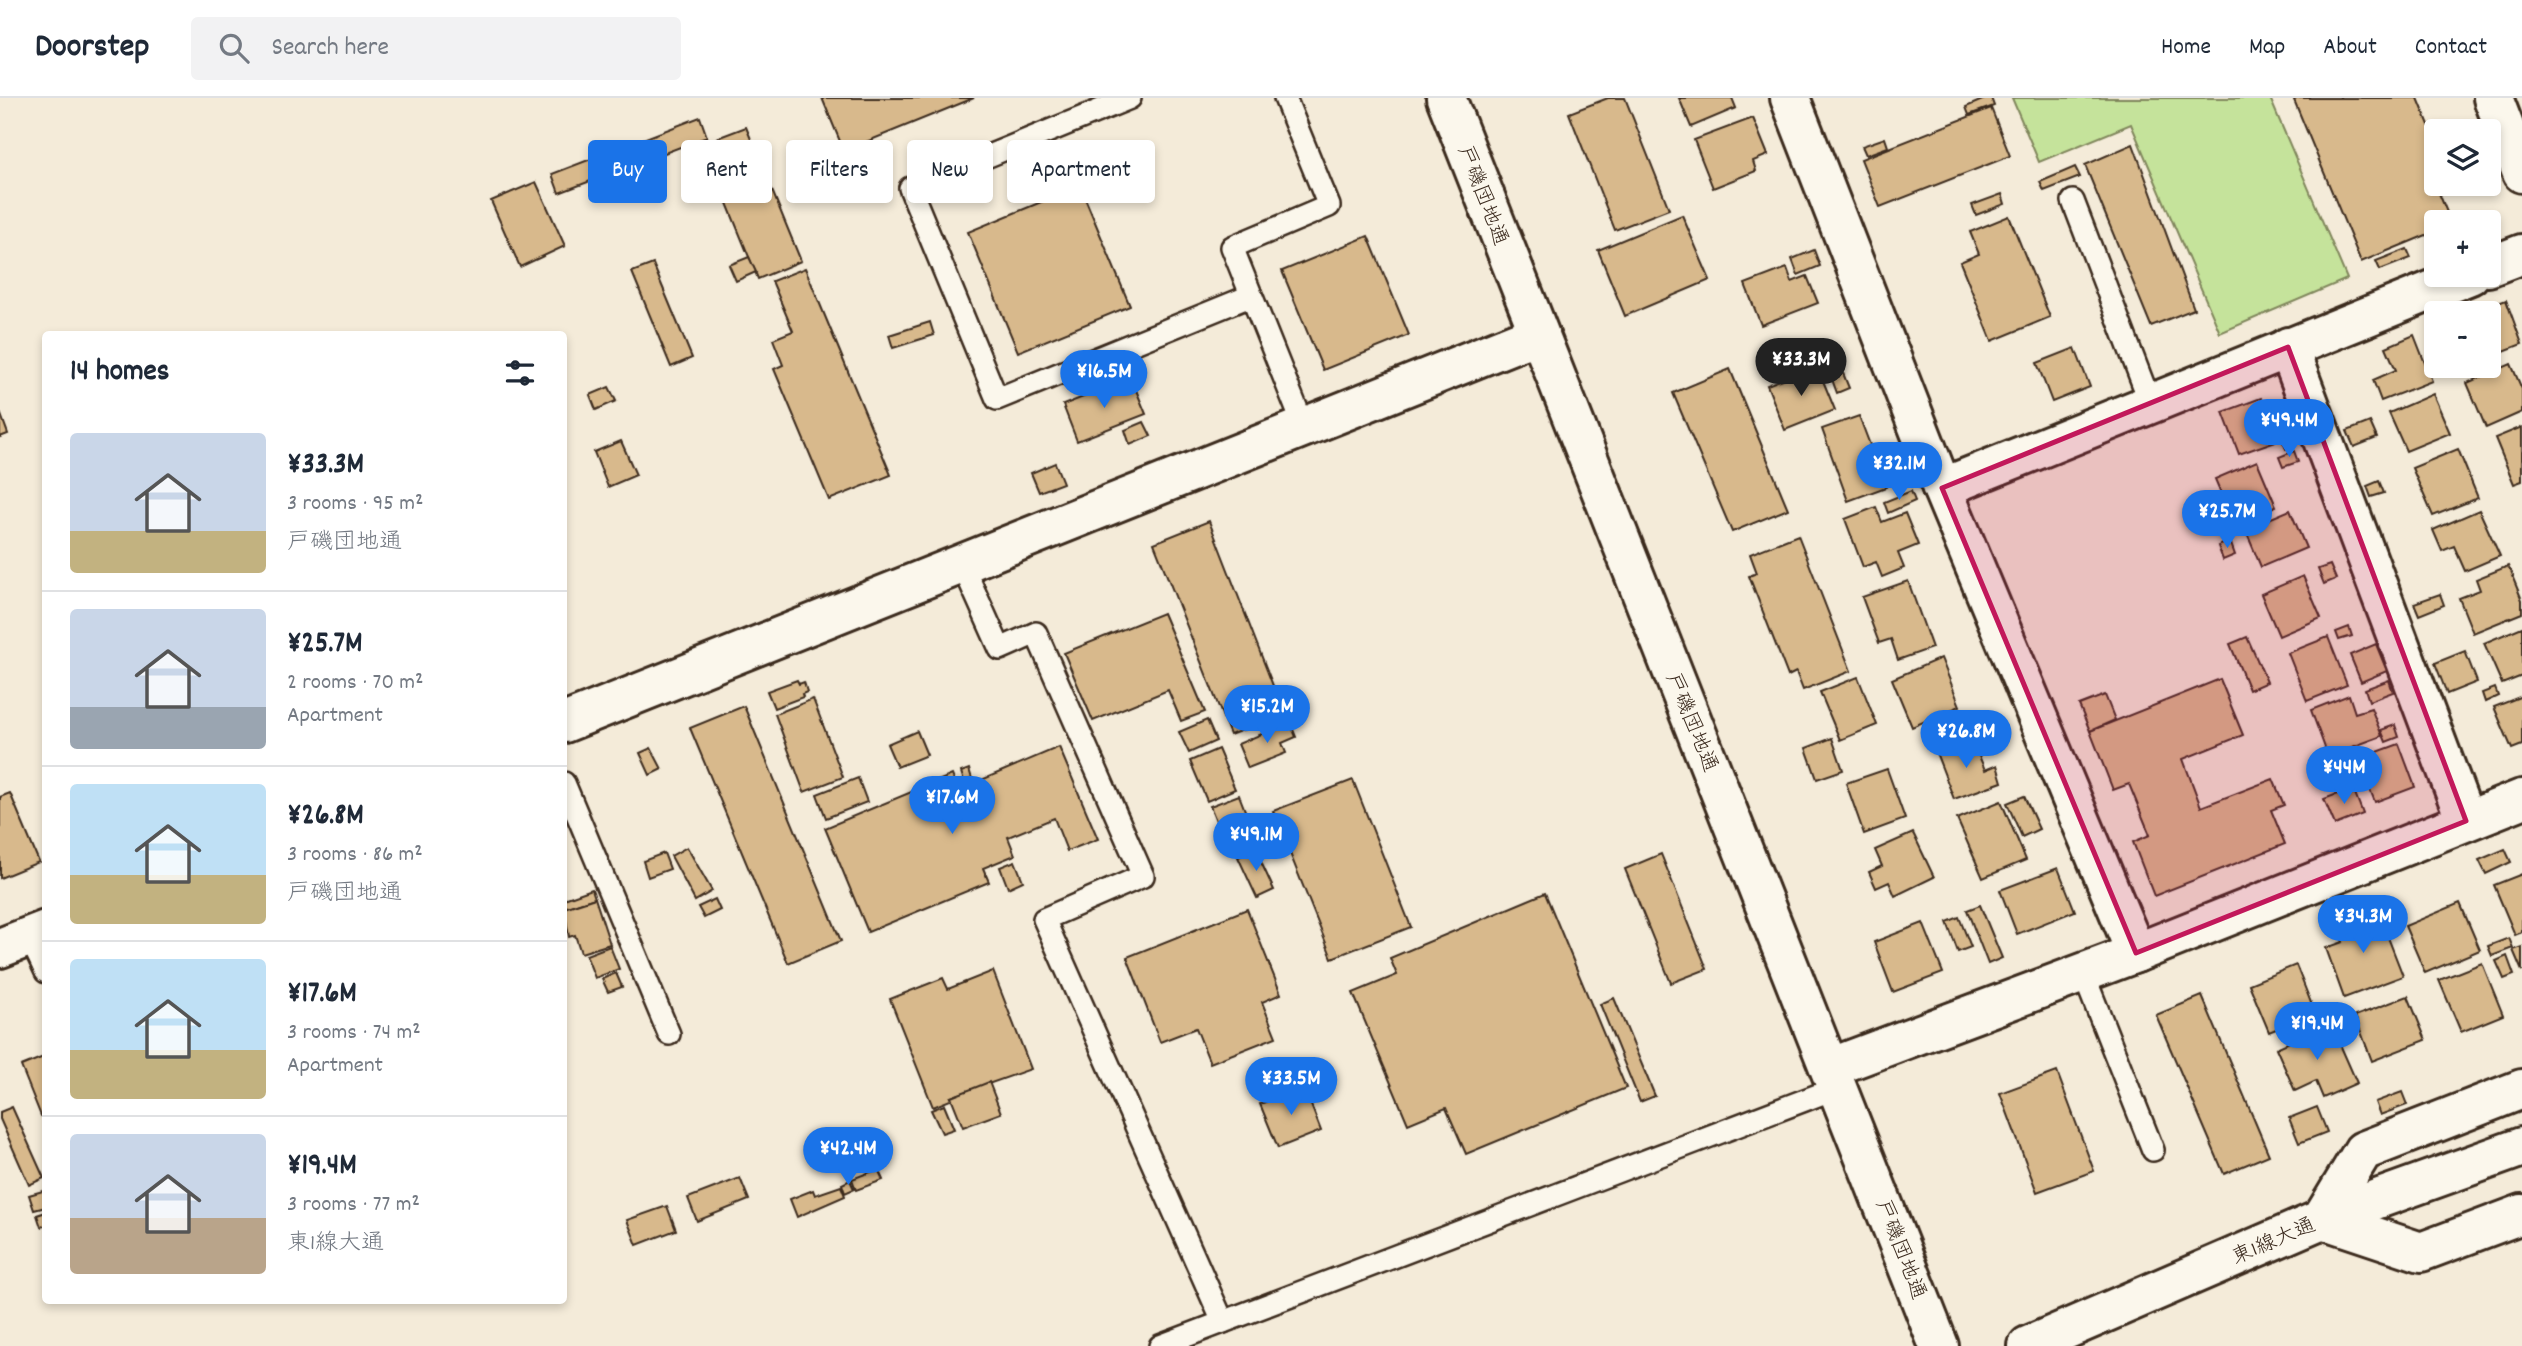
<!DOCTYPE html>
<meta charset="utf-8">
<style>
:root{--surface:#fff;--page:#f2f2f3;--text:#1f2937;--muted:#747a83;--line:#e0e1e3;--accent:#1a73e8}
body{margin:0;font-family:Dekko,"Klee One",sans-serif;background:var(--page);color:var(--text);height:100vh;display:flex;flex-direction:column;font-size:26px;white-space:nowrap}
*{box-sizing:border-box;margin:0}
p{font-size:23px;color:var(--muted)}
.icon{flex:none;width:38px;height:38px;fill:none;stroke:currentColor;stroke-width:2;stroke-linecap:round;stroke-linejoin:round}
.map{position:relative;flex:1;overflow:hidden}
.drawer{position:absolute;left:42px;top:233px;width:525px;height:973px;display:flex;flex-direction:column;background:var(--surface);border-radius:7px;box-shadow:0 4px 10px #0003}
.drawer>*{flex:none}
.hud{position:absolute;left:588px;top:42px;width:665px;height:63px;display:flex;gap:14px}
.fabs{position:absolute;left:2424px;top:21px;display:grid;gap:14px}
.fabs a{display:grid;place-items:center;width:77px;height:77px;border-radius:7px;background:var(--surface);box-shadow:0 4px 10px #0003;font-size:35px}
.price{position:absolute;translate:-50% -60px;padding:0 16px;border-radius:24px;background:var(--accent);color:#fff;font-size:23px;line-height:46px;filter:drop-shadow(0 2px 4px #0008)}
.price::after{content:'';position:absolute;left:50%;top:42px;width:21px;height:16px;margin-left:-10px;background:inherit;clip-path:polygon(0 0,100% 0,50% 100%)}
.price.active{background:#222;color:#fff}
ul{padding:0;list-style:none}
li{display:flex;align-items:center;gap:21px;height:175px;padding:0 28px}
li+li{border-top:2px solid var(--line)}
li span{display:grid;place-items:center;flex:none;width:196px;height:140px;border-radius:7px;color:#555}
li>.icon{margin-inline-start:auto}
span .icon{width:84px;height:84px;fill:#fffc;stroke-width:1}
li b{font-size:30px}
h2{display:flex;justify-content:space-between;align-items:center;height:84px;padding:0 28px;font-size:30px}
.pill{padding:0 24px;border-radius:7px;background:var(--surface);box-shadow:0 4px 10px #0003;font-size:24px;line-height:63px}
.pill.active{background:var(--accent);color:#fff}
header{display:flex;align-items:center;gap:42px;box-sizing:border-box;height:98px;padding:0 35px;background:var(--surface);border-bottom:2px solid var(--line)}
header strong{font-size:33px}
nav{display:flex;gap:38px;margin-inline-start:auto;font-size:24px}
.search{width:490px;height:63px;background:var(--page);display:flex;align-items:center;gap:18px;box-sizing:border-box;padding:0 24px;border-radius:7px;color:var(--muted);font-size:26px}
.map>svg:first-child{display:block}
.green{fill:#c5e39b;stroke:#80865c;stroke-width:2}
.building{fill:#d8b98c;stroke:#3b2a1e;stroke-width:2}
.lines{fill:none;stroke-linecap:round;stroke-linejoin:round}
.service-casing{stroke:#3b2a1e;stroke-width:26}
.minor-casing{stroke:#3b2a1e;stroke-width:44}
.tertiary-casing{stroke:#3b2a1e;stroke-width:44}
.service{stroke:#fbf7ec;stroke-width:21}
.minor{stroke:#fbf7ec;stroke-width:38}
.tertiary{stroke:#fbf7ec;stroke-width:38}
.marked{fill:#c2185b;fill-opacity:0.2;stroke:#c2185b;stroke-width:5;stroke-linejoin:round}
.labels{text-anchor:middle;stroke-width:6;stroke-linejoin:round;paint-order:stroke}
.street-label{font-size:21px;fill:#3b2a1e;stroke:#fbf7ec}
</style>
<header>
<strong>Doorstep</strong>
<div class="search"><svg class="icon" aria-label="search" viewBox="0 0 24 24"><circle cx="10" cy="10" r="6"/><path d="M15 15l6 6"/></svg>Search here</div>
<nav><a>Home</a><a>Map</a><a>About</a><a>Contact</a></nav>
</header>
<div class="map">
<svg width="2522" height="1248" viewBox="0 0 2522 1248">
<rect width="100%" height="100%" fill="#f4ebd9"/>
<filter id="ink" filterUnits="userSpaceOnUse"><feTurbulence type="fractalNoise" baseFrequency=".0143" numOctaves="2"/><feDisplacementMap in="SourceGraphic" scale="14" xChannelSelector="R" yChannelSelector="G"/><feConvolveMatrix kernelMatrix="1 2 1 2 8 2 1 2 1" color-interpolation-filters="sRGB"/></filter>
<g filter="url(#ink)">
<polygon class="green" points="2012,0 2270,0 2347,181 2220,235 2131,26 2039,64"/>
<g class="building">
<polygon points="822,0 974,0 844,53"/>
<polygon points="1608,0 1625,0 1669,111 1615,132 1569,15"/>
<polygon points="1679,0 1732,0 1736,10 1691,29"/>
<polygon points="1987,0 1991,0 1994,8 1969,17 1966,9"/>
<polygon points="2298,0 2418,0 2436,44 2436,86 2441,86 2436,88 2451,124 2436,124 2436,133 2361,164 2294,2"/>
<polygon points="1991,10 2010,58 1880,109 1861,61"/>
<polygon points="700,19 707,39 559,95 552,76"/>
<polygon points="1753,20 1768,57 1753,63 1756,73 1713,90 1694,42"/>
<polygon points="746,29 801,163 758,181 720,88 735,81 717,40"/>
<polygon points="1885,40 1888,49 1866,57 1862,48"/>
<polygon points="2133,46 2194,211 2151,228 2085,67"/>
<polygon points="2075,69 2080,79 2044,93 2040,84"/>
<polygon points="536,84 565,148 520,169 491,103"/>
<polygon points="1080,88 1130,208 1018,254 968,134"/>
<polygon points="2002,96 2005,106 1976,117 1972,107"/>
<polygon points="1682,117 1710,182 1625,218 1598,152"/>
<polygon points="2009,118 2050,219 1992,243 1960,164 1979,156 1970,134"/>
<polygon points="1368,138 1409,237 1323,272 1282,173"/>
<polygon points="2407,151 2411,160 2380,172 2376,163"/>
<polygon points="1814,152 1820,168 1798,177 1792,161"/>
<polygon points="749,159 756,174 736,183 729,167"/>
<polygon points="653,166 692,260 671,269 632,174"/>
<polygon points="805,170 891,377 829,402 774,271 783,267 773,241 793,233 772,183"/>
<polygon points="1787,170 1792,184 1807,178 1818,205 1761,227 1745,186"/>
<polygon points="2506,202 2522,246 2488,259 2488,215 2472,215"/>
<polygon points="930,224 934,237 893,250 889,237"/>
<polygon points="2414,237 2432,283 2381,303 2373,282 2396,272 2386,249"/>
<polygon points="2075,250 2090,289 2052,304 2037,265"/>
<polygon points="1834,253 1849,290 1837,295 1823,257"/>
<polygon points="2511,266 2522,291 2522,314 2486,330 2467,285"/>
<polygon points="1817,268 1835,312 1785,332 1767,287"/>
<polygon points="1730,271 1788,411 1732,434 1673,295"/>
<polygon points="1131,280 1146,316 1077,343 1063,307"/>
<polygon points="609,289 616,303 596,312 590,297"/>
<polygon points="2433,296 2450,335 2406,353 2389,315"/>
<polygon points="2261,300 2276,343 2239,356 2223,314"/>
<polygon points="0,314 8,336 0,339"/>
<polygon points="1859,318 1886,389 1848,403 1822,331"/>
<polygon points="1144,324 1151,338 1130,347 1125,332"/>
<polygon points="2370,324 2377,340 2354,349 2347,333"/>
<polygon points="2522,329 2522,383 2514,386 2495,340"/>
<polygon points="2289,333 2295,347 2286,351 2280,336"/>
<polygon points="621,343 636,377 608,389 594,354"/>
<polygon points="2458,351 2478,400 2433,418 2412,370"/>
<polygon points="2294,353 2298,364 2283,369 2279,359"/>
<polygon points="2257,363 2276,408 2234,426 2215,381"/>
<polygon points="1055,365 1063,385 1039,394 1031,375"/>
<polygon points="2379,383 2384,395 2371,399 2367,388"/>
<polygon points="1911,393 1915,403 1888,415 1884,404"/>
<polygon points="1876,409 1882,424 1905,415 1918,447 1898,455 1904,470 1882,479 1876,464 1863,469 1845,421"/>
<polygon points="2290,412 2306,450 2261,469 2245,431"/>
<polygon points="2479,412 2500,458 2465,473 2454,448 2442,453 2433,432"/>
<polygon points="1209,423 1284,616 1230,637 1154,445"/>
<polygon points="1798,437 1851,573 1803,592 1796,574 1788,578 1749,478 1757,475 1750,456"/>
<polygon points="2230,443 2235,457 2223,462 2218,448"/>
<polygon points="2330,467 2336,481 2324,486 2318,471"/>
<polygon points="2508,468 2522,502 2522,515 2473,535 2459,500 2480,492 2476,481"/>
<polygon points="2303,478 2321,520 2279,538 2261,496"/>
<polygon points="1908,483 1932,550 1898,562 1891,541 1879,545 1862,499"/>
<polygon points="2440,496 2444,507 2419,517 2414,505"/>
<polygon points="1163,515 1205,614 1181,623 1168,592 1093,623 1064,555"/>
<polygon points="2349,529 2352,538 2339,542 2336,534"/>
<polygon points="2522,529 2522,578 2502,586 2484,545"/>
<polygon points="2247,539 2267,584 2249,592 2230,546"/>
<polygon points="2328,539 2347,587 2307,603 2288,555"/>
<polygon points="2376,546 2387,573 2361,584 2350,557"/>
<polygon points="2465,553 2477,584 2447,596 2435,565"/>
<polygon points="1941,560 1960,608 1912,629 1892,581"/>
<polygon points="1858,579 1877,627 1840,642 1820,594"/>
<polygon points="2220,581 2243,637 2183,661 2201,709 2273,681 2284,707 2271,712 2285,746 2154,798 2133,744 2150,737 2129,686 2113,692 2090,633"/>
<polygon points="797,582 799,586 804,584 807,594 802,596 803,599 774,610 767,593"/>
<polygon points="2389,582 2393,594 2369,603 2365,591"/>
<polygon points="2495,590 2498,598 2485,604 2482,595"/>
<polygon points="2105,597 2115,622 2090,633 2079,607"/>
<polygon points="2349,597 2355,615 2371,610 2382,638 2328,658 2311,612"/>
<polygon points="2522,598 2522,647 2512,651 2494,609"/>
<polygon points="813,601 843,679 804,694 775,616"/>
<polygon points="744,608 841,843 788,865 690,630"/>
<polygon points="1207,622 1216,643 1189,655 1179,634"/>
<polygon points="1290,624 1296,639 1282,645 1286,655 1248,670 1238,646"/>
<polygon points="2395,627 2399,639 2386,644 2381,632"/>
<polygon points="917,633 927,657 897,669 887,646"/>
<polygon points="1832,640 1843,672 1817,681 1806,650"/>
<polygon points="1961,642 1967,657 1977,653 1985,672 1997,667 2002,684 1954,701 1935,652"/>
<polygon points="2399,646 2415,689 2375,704 2358,661"/>
<polygon points="1059,649 1098,741 1067,753 1054,720 1008,739 1015,757 983,770 989,784 868,834 825,730 952,677 958,692"/>
<polygon points="651,650 662,671 650,677 640,655"/>
<polygon points="1218,651 1235,691 1207,703 1190,663"/>
<polygon points="2324,670 2331,685 2322,689 2315,674"/>
<polygon points="969,671 972,681 964,683 961,674"/>
<polygon points="1887,671 1905,721 1864,736 1846,685"/>
<polygon points="858,680 867,704 826,720 817,696"/>
<polygon points="1353,682 1411,829 1332,860 1273,713"/>
<polygon points="2353,690 2363,716 2335,727 2324,701"/>
<polygon points="10,695 39,764 0,780 0,699"/>
<polygon points="1239,697 1256,741 1228,752 1210,708"/>
<polygon points="2024,698 2039,731 2022,739 2007,705"/>
<polygon points="2001,703 2026,762 1983,780 1957,721"/>
<polygon points="1913,735 1934,779 1895,798 1889,784 1876,790 1869,774 1882,768 1875,752"/>
<polygon points="687,749 712,793 695,803 671,758"/>
<polygon points="1255,751 1274,792 1257,800 1238,759"/>
<polygon points="2505,751 2511,764 2486,776 2479,762"/>
<polygon points="664,755 670,771 648,779 643,763"/>
<polygon points="1661,756 1707,871 1671,885 1625,771"/>
<polygon points="1015,763 1023,783 1008,790 1000,769"/>
<polygon points="2058,770 2075,813 2017,836 2000,792"/>
<polygon points="2522,776 2522,834 2515,837 2494,787"/>
<polygon points="592,791 595,800 564,810 564,801"/>
<polygon points="1545,795 1626,990 1466,1056 1446,1010 1408,1026 1353,895 1397,877 1390,860"/>
<polygon points="595,800 610,846 581,855 575,837 569,839 564,810"/>
<polygon points="715,801 720,812 704,820 698,809"/>
<polygon points="2460,805 2480,852 2425,875 2405,828"/>
<polygon points="1980,807 2002,860 1988,866 1967,812"/>
<polygon points="1247,811 1281,896 1262,904 1276,939 1210,965 1196,930 1160,944 1127,859"/>
<polygon points="2377,811 2403,878 2344,900 2326,850 2343,844 2336,826"/>
<polygon points="1959,819 1971,849 1958,854 1947,824"/>
<polygon points="1923,825 1943,875 1893,894 1874,844"/>
<polygon points="2509,840 2513,850 2492,858 2488,848"/>
<polygon points="610,848 619,871 595,880 586,857"/>
<polygon points="2522,849 2522,873 2513,852"/>
<polygon points="2507,858 2514,877 2504,881 2496,863"/>
<polygon points="2482,865 2503,917 2461,934 2439,882"/>
<polygon points="2296,867 2315,915 2269,934 2249,886"/>
<polygon points="993,873 1031,971 951,999 953,1001 933,1009 890,901 943,880 948,891"/>
<polygon points="616,875 622,889 608,894 602,881"/>
<polygon points="2202,898 2269,1057 2224,1076 2156,917"/>
<polygon points="2408,898 2426,942 2372,963 2355,918"/>
<polygon points="1614,900 1655,998 1640,1004 1600,906"/>
<polygon points="2331,926 2357,985 2323,1000 2316,983 2295,993 2276,950"/>
<polygon points="46,958 46,1016 41,1018 21,968"/>
<polygon points="2057,974 2094,1073 2037,1094 2000,995"/>
<polygon points="989,984 1001,1015 963,1029 951,999"/>
<polygon points="1304,989 1321,1033 1278,1050 1260,1006"/>
<polygon points="2402,994 2407,1007 2380,1017 2375,1004"/>
<polygon points="944,1007 954,1031 942,1035 931,1012"/>
<polygon points="12,1009 44,1080 29,1087 0,1021 0,1014"/>
<polygon points="2317,1009 2327,1034 2299,1045 2289,1020"/>
<polygon points="878,1071 883,1082 856,1092 852,1081"/>
<polygon points="740,1080 749,1102 697,1123 688,1100"/>
<polygon points="850,1082 854,1091 845,1095 842,1086"/>
<polygon points="841,1088 845,1098 797,1119 790,1101 813,1092 815,1097"/>
<polygon points="46,1092 46,1109 34,1112 29,1097"/>
<polygon points="667,1108 676,1132 637,1147 627,1122"/>
<polygon points="46,1114 46,1127 41,1129 37,1117"/>
</g>
<g class="lines">
<defs>
<g id="service">
<polyline points="1130,0 910,90 997,301 1250,198"/>
<polyline points="1285,0 1329,108 1232,149 1304,329"/>
<polyline points="2073,103 2150,304"/>
<polyline points="962,466 1000,551 1036,535 1143,778 1044,821 1223,1224"/>
<polyline points="564,685 669,936"/>
<polyline points="29,838 46,874"/>
<polyline points="2083,875 2153,1052"/>
<polyline points="1160,1248 1839,989"/>
</g>
<g id="minor">
<polyline points="1790,0 1942,390 2136,855"/>
<polyline points="2493,0 2522,75"/>
<polyline points="2488,169 2522,156"/>
<polyline points="2288,249 2466,723"/>
<polyline points="1942,390 2470,177"/>
<polyline points="564,625 1537,236"/>
<polyline points="0,850 46,832"/>
<polyline points="1832,969 2136,855 2522,701"/>
<polyline points="2522,991 2363,1053 2322,1121 2421,1154 2522,1116"/>
</g>
<g id="tertiary">
<path d="M1446 0C1607 417 1778 831 1939 1248"/>
<polyline points="2028,1248 2322,1121 2522,1049"/>
</g>
</defs>
<use href="#service" class="service-casing"/>
<use href="#minor" class="minor-casing"/>
<use href="#tertiary" class="tertiary-casing"/>
<use href="#service" class="service"/>
<use href="#minor" class="minor"/>
<use href="#tertiary" class="tertiary"/>
</g>
</g>
<path class="marked" d="M2288 249 2466 723 2136 855 1942 390Z"/>
<g class="labels">
<g class="street-label">
<text transform="translate(1484 97) rotate(69)" y="7">戸磯団地通</text>
<text transform="translate(1693 624) rotate(68)" y="7">戸磯団地通</text>
<text transform="translate(2273 1142) rotate(-23)" y="7">東1線大通</text>
<text transform="translate(1902 1151) rotate(69)" y="7">戸磯団地通</text>
</g>
</g>
</svg>
<div class="fabs">
<a><svg class="icon" aria-label="layers" viewBox="0 0 24 24"><path d="M12 4l9 5-9 5-9-5zM3 14l9 5 9-5"/></svg></a>
<a>+</a>
<a>−</a>
</div>
<b class="price active" style="left:1801px;top:300px">¥33.3M</b>
<b class="price" style="left:1104px;top:312px">¥16.5M</b>
<b class="price" style="left:2289px;top:361px">¥49.4M</b>
<b class="price" style="left:1899px;top:404px">¥32.1M</b>
<b class="price" style="left:2227px;top:452px">¥25.7M</b>
<b class="price" style="left:1267px;top:647px">¥15.2M</b>
<b class="price" style="left:1966px;top:672px">¥26.8M</b>
<b class="price" style="left:2344px;top:708px">¥44M</b>
<b class="price" style="left:952px;top:738px">¥17.6M</b>
<b class="price" style="left:1256px;top:775px">¥49.1M</b>
<b class="price" style="left:2363px;top:857px">¥34.3M</b>
<b class="price" style="left:2317px;top:964px">¥19.4M</b>
<b class="price" style="left:1291px;top:1019px">¥33.5M</b>
<b class="price" style="left:848px;top:1089px">¥42.4M</b>
<div class="hud">
<a class="pill active">Buy</a>
<a class="pill">Rent</a>
<a class="pill">Filters</a>
<a class="pill">New</a>
<a class="pill">Apartment</a>
</div>
<section class="drawer">
<h2>14 homes<svg class="icon" aria-label="filters" viewBox="0 0 24 24"><path d="M4 7h16M4 17h16"/><circle cx="9" cy="7" r="2"/><circle cx="15" cy="17" r="2"/></svg></h2>
<ul>
<li><span style="background:linear-gradient(#c9d6e8 70%,#c2b280 0)"><svg class="icon" aria-label="home" viewBox="0 0 24 24"><path d="M3 11l9-7 9 7M6 9v11h12V9"/></svg></span><div><b>¥33.3M</b><p>3 rooms · 95 m²</p><p>戸磯団地通</p></div></li>
<li><span style="background:linear-gradient(#c9d6e8 70%,#9aa5b1 0)"><svg class="icon" aria-label="home" viewBox="0 0 24 24"><path d="M3 11l9-7 9 7M6 9v11h12V9"/></svg></span><div><b>¥25.7M</b><p>2 rooms · 70 m²</p><p>Apartment</p></div></li>
<li><span style="background:linear-gradient(#bfe0f5 65%,#c2b280 0)"><svg class="icon" aria-label="home" viewBox="0 0 24 24"><path d="M3 11l9-7 9 7M6 9v11h12V9"/></svg></span><div><b>¥26.8M</b><p>3 rooms · 86 m²</p><p>戸磯団地通</p></div></li>
<li><span style="background:linear-gradient(#bfe0f5 65%,#c2b280 0)"><svg class="icon" aria-label="home" viewBox="0 0 24 24"><path d="M3 11l9-7 9 7M6 9v11h12V9"/></svg></span><div><b>¥17.6M</b><p>3 rooms · 74 m²</p><p>Apartment</p></div></li>
<li><span style="background:linear-gradient(#c9d6e8 60%,#b9a48a 0)"><svg class="icon" aria-label="home" viewBox="0 0 24 24"><path d="M3 11l9-7 9 7M6 9v11h12V9"/></svg></span><div><b>¥19.4M</b><p>3 rooms · 77 m²</p><p>東1線大通</p></div></li>
</ul>
</section>
</div>
